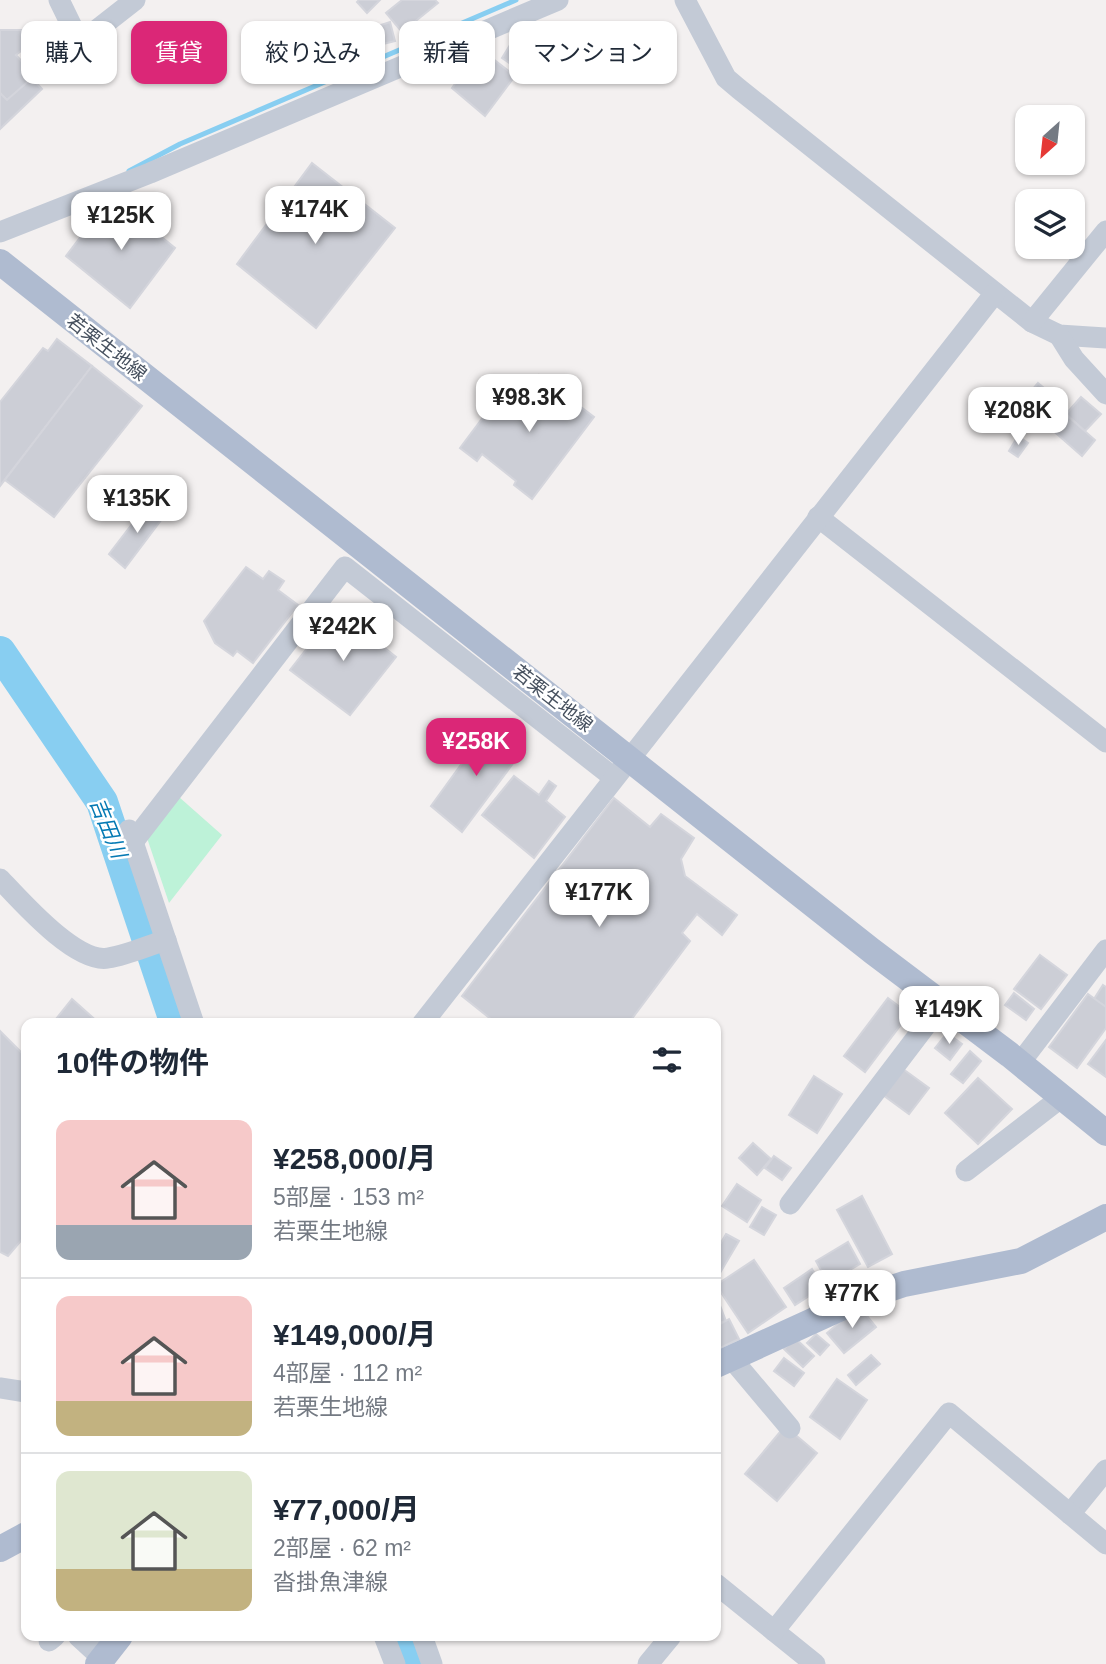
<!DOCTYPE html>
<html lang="ja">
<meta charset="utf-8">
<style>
:root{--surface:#fff;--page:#f6f6f7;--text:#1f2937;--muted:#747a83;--line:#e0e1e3;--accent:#db2777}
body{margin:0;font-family:Helvetica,"Noto Sans JP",sans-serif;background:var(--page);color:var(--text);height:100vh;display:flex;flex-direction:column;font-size:26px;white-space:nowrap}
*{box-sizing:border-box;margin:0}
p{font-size:23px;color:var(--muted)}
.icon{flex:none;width:38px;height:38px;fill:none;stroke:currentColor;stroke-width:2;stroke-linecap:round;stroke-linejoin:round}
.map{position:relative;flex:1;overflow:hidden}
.drawer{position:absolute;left:21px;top:1018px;width:700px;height:623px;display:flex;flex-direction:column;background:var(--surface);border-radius:14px;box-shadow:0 2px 5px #0004}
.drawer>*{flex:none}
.guide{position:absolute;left:21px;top:21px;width:700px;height:63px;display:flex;gap:14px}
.needle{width:46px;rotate:207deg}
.fabs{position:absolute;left:1015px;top:105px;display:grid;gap:14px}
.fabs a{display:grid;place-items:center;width:70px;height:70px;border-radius:14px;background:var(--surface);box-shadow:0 2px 5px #0004;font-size:35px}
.price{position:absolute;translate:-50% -60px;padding:0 16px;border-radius:14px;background:#fff;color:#222;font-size:23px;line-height:46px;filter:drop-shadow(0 2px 4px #0008)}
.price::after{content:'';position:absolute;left:50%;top:42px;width:21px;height:16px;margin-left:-10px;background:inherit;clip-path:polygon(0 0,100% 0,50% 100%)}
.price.selected{background:var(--accent);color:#fff}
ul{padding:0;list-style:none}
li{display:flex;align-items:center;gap:21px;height:175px;padding:0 35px}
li+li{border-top:2px solid var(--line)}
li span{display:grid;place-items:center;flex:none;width:196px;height:140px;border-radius:14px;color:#555}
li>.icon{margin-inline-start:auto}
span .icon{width:84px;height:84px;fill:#fffc;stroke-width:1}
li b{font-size:30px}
h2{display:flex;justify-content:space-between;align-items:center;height:84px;padding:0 35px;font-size:30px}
.pill{padding:0 24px;border-radius:14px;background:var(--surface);box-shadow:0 2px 5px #0004;font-size:24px;line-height:63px}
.pill.selected{background:var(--accent);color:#fff}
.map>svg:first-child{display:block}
.green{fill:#bdf2d8}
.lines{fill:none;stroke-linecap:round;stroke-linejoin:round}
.stream{stroke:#88cef1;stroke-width:5}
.river{stroke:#88cef1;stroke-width:32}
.building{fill:#ccced6;stroke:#d4d5dc;stroke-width:2}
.minor{stroke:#c3cad6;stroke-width:21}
.major{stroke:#afbbd0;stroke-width:26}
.labels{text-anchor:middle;stroke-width:5;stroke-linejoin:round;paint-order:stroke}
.street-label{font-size:19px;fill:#47515f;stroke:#fff}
.water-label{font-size:21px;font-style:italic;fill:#057ab4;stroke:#fff}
</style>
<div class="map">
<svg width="1106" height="1664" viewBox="0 0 1106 1664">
<rect width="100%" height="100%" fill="#f3f0f0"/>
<polygon class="green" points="179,797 222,835 169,903 147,838"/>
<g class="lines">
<polyline class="stream" points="129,171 180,144 516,0"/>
<g class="river">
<polyline points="0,652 102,802 176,1024"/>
<polyline points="409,1636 419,1664"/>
</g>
</g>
<g class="building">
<polygon points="359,0 380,0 367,13 357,2"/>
<polygon points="402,0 435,0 438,3 402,32 386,13"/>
<polygon points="390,22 395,41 383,44 378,26"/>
<polygon points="0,30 23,30 32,42 16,55 36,77 7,100 0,93"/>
<polygon points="510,45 523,55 515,67 502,58"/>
<polygon points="66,55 74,63 65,72 57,62"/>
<polygon points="488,55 515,76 485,116 452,88 467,67 474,72"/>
<polygon points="32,78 42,89 0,129 0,93 7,100"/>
<polygon points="312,163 395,228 316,328 237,264"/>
<polygon points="116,200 175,248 130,308 66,256 104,206"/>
<polygon points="57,339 92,366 0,486 0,402 43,348 48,351"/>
<polygon points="92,366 142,406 54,517 5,480"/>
<polygon points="539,375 594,417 532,499 514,485 516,481 482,454 477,461 460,448 505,388 520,400"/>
<polygon points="1038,383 1055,397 1037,417 1021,403"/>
<polygon points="1081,397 1101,414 1085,431 1066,414"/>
<polygon points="1055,405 1095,440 1082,456 1042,421"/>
<polygon points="1018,436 1028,443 1018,457 1009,451"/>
<polygon points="149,502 165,515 125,568 109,554"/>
<polygon points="246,567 263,579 269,571 284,581 278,590 298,605 253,663 237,651 233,656 215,643 204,621"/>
<polygon points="337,610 396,657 350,715 290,670"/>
<polygon points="489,726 523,750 462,832 431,806"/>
<polygon points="514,776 539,795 549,781 556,786 546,801 565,817 534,858 482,815"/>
<polygon points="614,798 650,827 661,814 694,838 681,859 685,876 737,915 722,935 697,914 682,933 690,941 628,1024 497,1024 462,996"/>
<polygon points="1040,955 1067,975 1041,1009 1014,989"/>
<polygon points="1103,985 1106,987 1106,1007 1094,999"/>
<polygon points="1014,993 1034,1009 1026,1020 1005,1005"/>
<polygon points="1088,994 1106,1007 1106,1028 1077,1068 1049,1047"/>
<polygon points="888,998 909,1014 865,1072 844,1056"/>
<polygon points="72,999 100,1024 52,1024"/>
<polygon points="0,1031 25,1056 26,1054 26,1235 8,1256 0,1252"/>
<polygon points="947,1033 962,1044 950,1060 935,1048"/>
<polygon points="1106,1040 1106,1077 1088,1064"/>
<polygon points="970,1051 981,1061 963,1083 951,1074"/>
<polygon points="903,1069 929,1088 909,1114 883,1095"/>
<polygon points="814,1076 842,1094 817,1133 789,1115"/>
<polygon points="978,1078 1012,1109 978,1144 945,1113"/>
<polygon points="753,1143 771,1159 757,1175 739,1158"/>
<polygon points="774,1156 791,1168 782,1180 765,1168"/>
<polygon points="737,1184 761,1200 747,1222 722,1206"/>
<polygon points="862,1196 892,1254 868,1267 837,1210"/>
<polygon points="762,1207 776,1215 764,1235 750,1227"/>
<polygon points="726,1234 739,1241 717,1278 716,1251"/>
<polygon points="848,1242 860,1264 828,1283 816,1261"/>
<polygon points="754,1260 786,1307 748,1333 716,1285"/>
<polygon points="812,1269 823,1287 795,1305 784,1288"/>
<polygon points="716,1295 726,1321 716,1324"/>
<polygon points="859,1306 876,1327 844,1353 827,1333"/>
<polygon points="729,1319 739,1339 716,1350 716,1326"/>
<polygon points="816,1334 829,1345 820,1355 807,1343"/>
<polygon points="795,1338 814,1356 803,1367 784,1349"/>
<polygon points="871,1355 880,1364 856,1385 848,1375"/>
<polygon points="784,1358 804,1373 794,1386 774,1371"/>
<polygon points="837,1379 867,1400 840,1439 810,1417"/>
<polygon points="785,1426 817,1453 777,1501 745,1474"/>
</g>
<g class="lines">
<g class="minor">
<polyline points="59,0 80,43 135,0"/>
<polyline points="685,0 726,78 739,89 1032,322 1059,335 1106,338"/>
<polyline points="0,232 150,173 558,0"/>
<polyline points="1032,322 1106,231"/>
<polyline points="1059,335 1074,359 1106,394"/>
<polyline points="818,517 1106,742"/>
<polyline points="129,830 194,1024"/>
<polyline points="133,842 345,567 613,777"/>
<path d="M0 879C21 901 76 964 108 958 127 955 147 946 166 940"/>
<polyline points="422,1024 995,293"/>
<polyline points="1020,1063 1106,950"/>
<polyline points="966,1171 1062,1097"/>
<polyline points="790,1204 942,1004"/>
<polyline points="732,1359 790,1428"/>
<polyline points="0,1388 26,1392"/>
<polyline points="1070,1514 1106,1470"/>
<polyline points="716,1584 815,1664"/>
<polyline points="774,1631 949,1413 1106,1544"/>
<polyline points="78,1636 102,1658"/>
<polyline points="384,1636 395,1664"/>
<polyline points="422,1636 432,1664"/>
<polyline points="49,1641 55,1636"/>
<polyline points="648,1664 671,1636"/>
</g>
<g class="major">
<polyline points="0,262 872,951 1010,1055 1106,1133"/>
<polyline points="716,1365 865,1297 904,1284 1021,1261 1106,1217"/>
<polyline points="0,1549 26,1535"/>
<polyline points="98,1664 120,1636"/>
</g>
</g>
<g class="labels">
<g class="street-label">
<text transform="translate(107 347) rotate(38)" y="7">若栗生地線</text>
<text transform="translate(553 698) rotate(38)" y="7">若栗生地線</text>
</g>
<g class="water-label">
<text transform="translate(108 828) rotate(68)" y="7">吉田川</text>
</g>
</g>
</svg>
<div class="fabs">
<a><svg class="needle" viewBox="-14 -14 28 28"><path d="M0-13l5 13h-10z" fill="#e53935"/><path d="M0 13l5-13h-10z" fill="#747a83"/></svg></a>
<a><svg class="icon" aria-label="layers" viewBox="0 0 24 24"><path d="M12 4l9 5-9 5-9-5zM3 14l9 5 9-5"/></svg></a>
</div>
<b class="price" style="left:315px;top:246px">¥174K</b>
<b class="price" style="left:121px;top:252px">¥125K</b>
<b class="price" style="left:529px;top:434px">¥98.3K</b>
<b class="price" style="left:1018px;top:447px">¥208K</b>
<b class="price" style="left:137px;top:535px">¥135K</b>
<b class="price" style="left:343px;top:663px">¥242K</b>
<b class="price selected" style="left:476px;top:778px">¥258K</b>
<b class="price" style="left:599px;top:929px">¥177K</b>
<b class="price" style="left:949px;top:1046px">¥149K</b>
<b class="price" style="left:852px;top:1330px">¥77K</b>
<div class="guide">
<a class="pill">購入</a>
<a class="pill selected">賃貸</a>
<a class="pill">絞り込み</a>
<a class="pill">新着</a>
<a class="pill">マンション</a>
</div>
<section class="drawer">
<h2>10件の物件<svg class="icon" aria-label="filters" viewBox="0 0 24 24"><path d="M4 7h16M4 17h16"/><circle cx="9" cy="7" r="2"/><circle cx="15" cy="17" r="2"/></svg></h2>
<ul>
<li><span style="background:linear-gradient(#f6c9c9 75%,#9aa5b1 0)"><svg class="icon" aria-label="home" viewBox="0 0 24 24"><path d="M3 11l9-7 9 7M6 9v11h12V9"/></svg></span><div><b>¥258,000/月</b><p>5部屋 · 153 m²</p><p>若栗生地線</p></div></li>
<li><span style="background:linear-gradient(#f6c9c9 75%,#c2b280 0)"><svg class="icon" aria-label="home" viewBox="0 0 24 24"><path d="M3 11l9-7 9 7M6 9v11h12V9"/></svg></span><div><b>¥149,000/月</b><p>4部屋 · 112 m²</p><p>若栗生地線</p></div></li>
<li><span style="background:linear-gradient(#dfe7d0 70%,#c2b280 0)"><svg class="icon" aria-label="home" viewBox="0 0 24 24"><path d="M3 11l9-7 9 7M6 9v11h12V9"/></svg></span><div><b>¥77,000/月</b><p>2部屋 · 62 m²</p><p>沓掛魚津線</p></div></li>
</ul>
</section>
</div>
